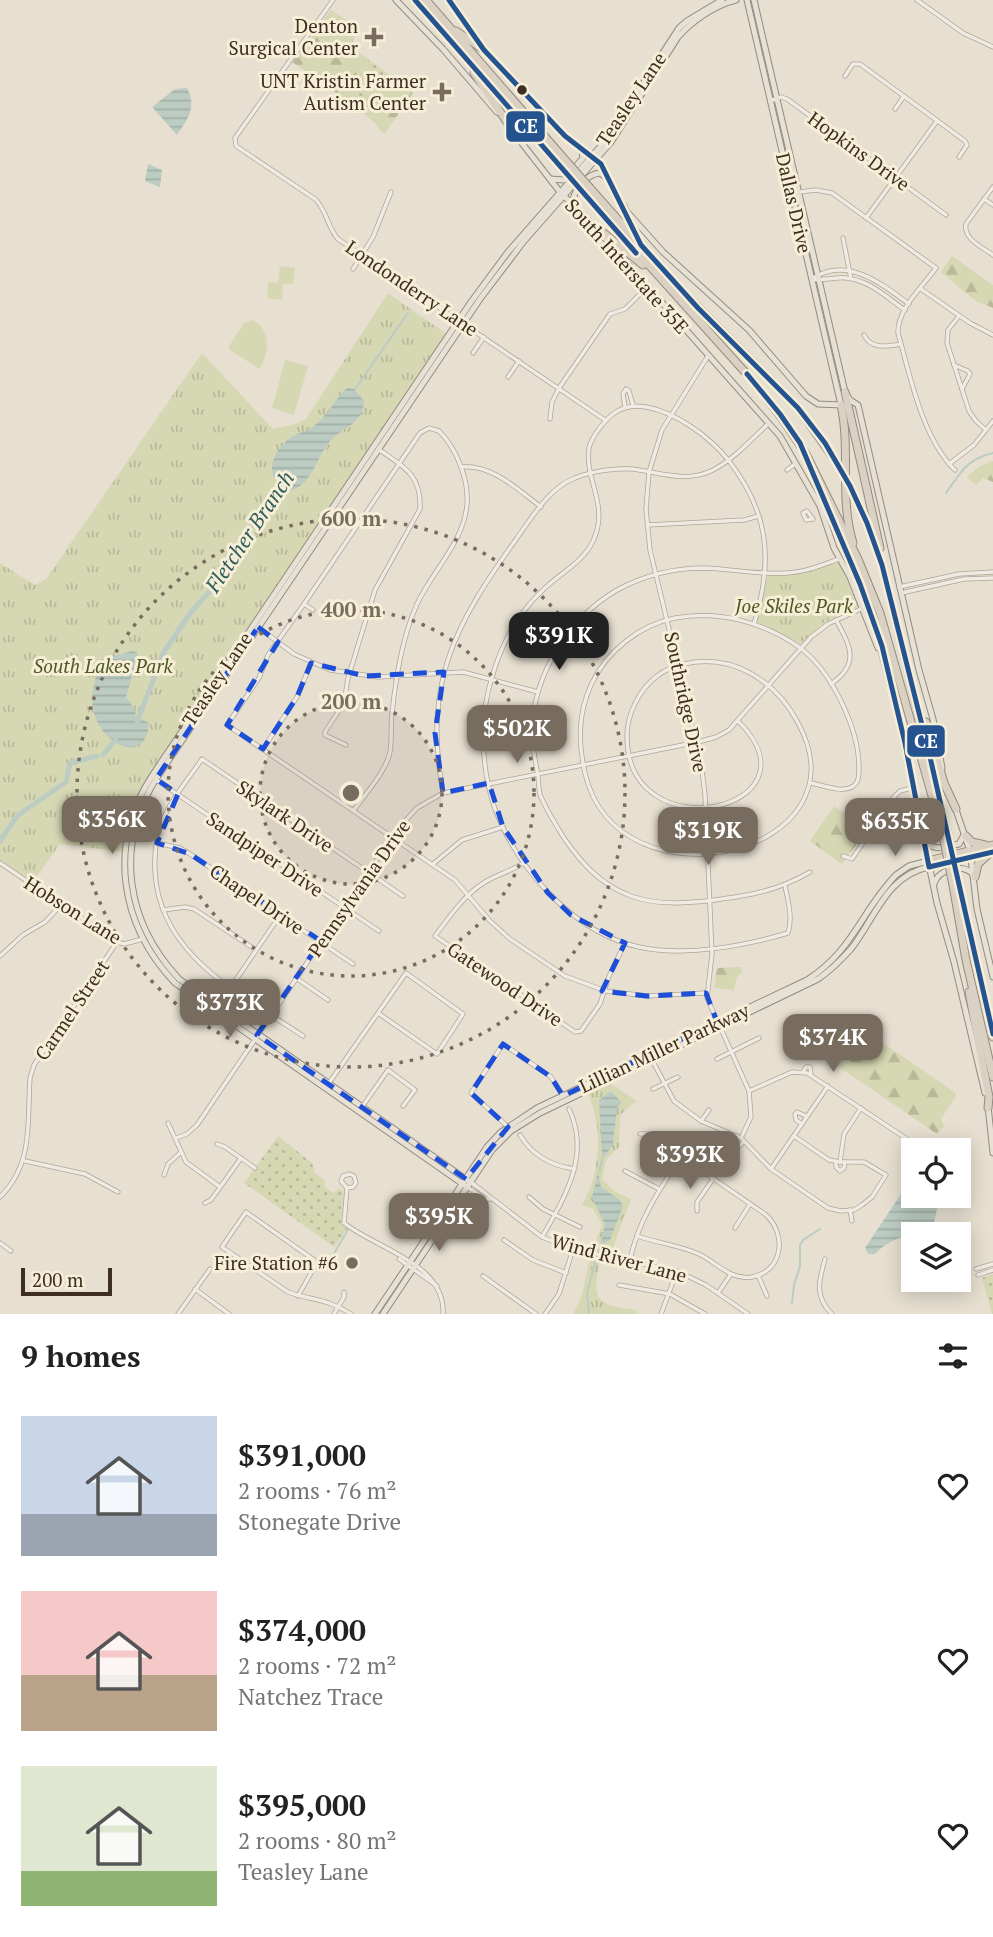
<!DOCTYPE html>
<meta charset="utf-8">
<style>
:root{--surface:#fff;--page:#f2f2f2;--text:#222;--muted:#767676;--accent:#786c5e}
body{margin:0;font-family:"PT Serif",serif;background:var(--page);color:var(--text);height:100vh;display:flex;flex-direction:column;font-size:26px;white-space:nowrap}
*{box-sizing:border-box;margin:0}
p{font-size:23px;color:var(--muted)}
.icon{flex:none;width:38px;height:38px;fill:none;stroke:currentColor;stroke-width:2;stroke-linecap:round;stroke-linejoin:round}
.map{position:relative;height:1314px;overflow:hidden}
.drawer{display:flex;flex-direction:column;background:var(--surface);flex:1}
.drawer>*{flex:none}
.controls{position:absolute;left:901px;top:1138px;display:grid;gap:14px}
.controls a{display:grid;place-items:center;width:70px;height:70px;border-radius:0px;background:var(--surface);box-shadow:0 4px 18px #0003;font-size:35px}
.scale{position:absolute;left:21px;bottom:18px;width:91px;box-sizing:border-box;padding-left:7px;border:4px solid #3d2e20;border-top:0;font-size:19px;line-height:24px;white-space:nowrap;color:#3d2e20;-webkit-text-stroke:5px #f7eed8;paint-order:stroke}
.price{position:absolute;translate:-50% -60px;padding:0 16px;border-radius:14px;background:var(--accent);color:#fff;font-size:23px;line-height:46px;filter:drop-shadow(0 2px 4px #0008)}
.price::after{content:'';position:absolute;left:50%;top:42px;width:21px;height:16px;margin-left:-10px;background:inherit;clip-path:polygon(0 0,100% 0,50% 100%)}
.price.active{background:#222;color:#fff}
ul{padding:0;list-style:none}
li{display:flex;align-items:center;gap:21px;height:175px;padding:0 21px}
li span{display:grid;place-items:center;flex:none;width:196px;height:140px;border-radius:0px;color:#555}
li>.icon{margin-inline-start:auto}
span .icon{width:84px;height:84px;fill:#fffc;stroke-width:1}
li b{font-size:30px}
h2{display:flex;justify-content:space-between;align-items:center;height:84px;padding:0 21px;font-size:30px}
.map>svg:first-child{display:block}
.grass{fill:url(#grass-dots)}
.forest{fill:url(#forest-firs)}
.park{fill:url(#park-tufts)}
.garden{fill:#d6d7b3}
.water{fill:url(#water-rules)}
.lines{fill:none;stroke-linecap:round;stroke-linejoin:round}
.stream{stroke:#bcccc2;stroke-width:2}
.river{stroke:#bcccc2;stroke-width:5}
.minor-casing{stroke:#ada599;stroke-width:5}
.major-casing{stroke:#928b80;stroke-width:7}
.highway-casing{stroke:#928b80;stroke-width:9}
.minor{stroke:#efebe3;stroke-width:3.5}
.major{stroke:#e6e1d4;stroke-width:5}
.highway{stroke:#dad1c2;stroke-width:7}
.highway-bridge-casing{stroke:#928b80;stroke-width:9;stroke-linecap:butt}
.highway-bridge{stroke:#dad1c2;stroke-width:7}
.bus-1-casing{stroke:#f7eed8;stroke-width:10}
.bus-1{stroke:#24538f;stroke-width:5}
.marked{fill:none;stroke:#1d4ed8;stroke-width:5;stroke-dasharray:14 9;stroke-linejoin:round}
.ring{fill:none;stroke:#786c5e;stroke-width:3.5;stroke-dasharray:3.5 7}
.poi-dot{fill:#786c5e;stroke:#f7eed8;stroke-width:2.5}
.bus-dot{fill:#3d2e20;stroke:#f7eed8;stroke-width:2.5}
.labels{text-anchor:middle;stroke-width:6;stroke-linejoin:round;paint-order:stroke}
.poi-label{font-size:19px;fill:#3d2e20;stroke:#f7eed8;text-anchor:end}
.street-label{font-size:19px;fill:#3d2e20;stroke:#f7eed8}
.park-label{font-size:19px;font-style:italic;fill:#4d5a26;stroke:#f7eed8}
.water-label{font-size:21px;font-style:italic;fill:#2f5d5a;stroke:#f7eed8}
.centre{fill:#786c5e;stroke:#f7eed8;stroke-width:3.5}
.ring-label{font-size:21px;text-anchor:middle;font-weight:bold;fill:#786c5e;stroke:#f7eed8;stroke-width:6;stroke-linejoin:round;paint-order:stroke}
.line-badge{stroke:#f7eed8;stroke-width:2.5}
.badge-label{font-size:19px;text-anchor:middle;font-weight:bold;fill:#fff}
</style>
<div class="map">
<svg width="993" height="1314" viewBox="0 0 993 1314">
<defs>
<pattern id="grass-dots" width="8" height="8" patternUnits="userSpaceOnUse" patternTransform="scale(1.75)"><rect width="8" height="8" fill="#d6d7b3"/><path d="M2 2h.1M6 6h.1" fill="none" stroke="#b9b99a" stroke-width="1.8" stroke-linecap="round"/></pattern>
<pattern id="forest-firs" width="22" height="20" patternUnits="userSpaceOnUse" patternTransform="scale(1.75)"><rect width="22" height="20" fill="#d6d7b3"/><path d="M5 1l3.5 6h-7zM16 11l3.5 6h-7z" fill="#b9b99a"/></pattern>
<pattern id="park-tufts" width="24" height="20" patternUnits="userSpaceOnUse" patternTransform="scale(1.75)"><rect width="24" height="20" fill="#d6d7b3"/><path d="M3 7l-1-3M5 7V3M7 7l1-3M15 17l-1-3M17 17v-4M19 17l1-3" fill="none" stroke="#b9b99a"/></pattern>
<pattern id="water-rules" width="6" height="5" patternUnits="userSpaceOnUse" patternTransform="scale(1.75)"><rect width="6" height="5" fill="#bcccc2"/><path d="M0 2.5h6" fill="none" stroke="#a2b0a6"/></pattern>
</defs>
<rect width="100%" height="100%" fill="#e7e0d1"/>
<g class="grass">
<polygon points="368,59 390,75 384,92 376,93 365,102 354,93 361,85 361,70 366,69"/>
<polygon points="278,1136 312,1163 315,1173 325,1181 324,1187 334,1193 339,1188 344,1192 341,1224 347,1229 334,1247 244,1183"/>
<polygon points="993,1274 993,1314 992,1314 982,1278"/>
</g>
<g class="forest">
<polygon points="331,10 354,25 357,29 351,47 368,59 366,69 361,70 361,85 354,93 365,102 376,93 384,92 390,75 413,93 385,133 381,132 377,125 359,109 292,62 302,49 307,47 315,30"/>
<polygon points="952,256 993,285 993,308 974,300 941,272"/>
<polygon points="993,461 993,482 983,478 976,485 967,477 980,466"/>
<polygon points="834,806 867,830 842,864 810,841"/>
<polygon points="741,967 742,972 737,977 734,990 714,988 717,968"/>
<polygon points="842,1015 956,1093 956,1096 941,1119 944,1126 937,1134 810,1047 812,1037 833,1026"/>
</g>
<g class="park">
<polygon points="388,293 448,335 138,802 125,852 60,844 32,883 0,861 0,563 35,585 46,579 202,353 273,429 296,424 306,419"/>
<path d="M836 562H839L859 606 825 622 800 644 757 622 768 574C792 575 814 572 836 562Z"/>
<path d="M611 1084 637 1101 620 1115 619 1147 606 1160 602 1179 614 1191 631 1199 611 1253 602 1252C593 1295 588 1305 638 1310L635 1314H573L582 1295 590 1258 602 1224 593 1209 582 1205C601 1173 603 1127 588 1094Z"/>
</g>
<g class="garden">
<polygon points="280,266 295,268 293,284 283,284 282,300 267,298 268,282 278,283"/>
<path d="M253 320C271 330 270 354 259 369L229 349V346L244 323Z"/>
<polygon points="285,360 308,366 294,415 272,408"/>
<polygon points="774,593 792,607 783,620 764,607"/>
<polygon points="812,596 822,608 802,623 793,612"/>
</g>
<g class="water">
<path d="M187 88C197 107 188 119 177 135L152 107 175 89Z"/>
<polygon points="148,164 162,170 160,187 145,181"/>
<path d="M347 388 354 389 364 401C364 424 342 427 330 441 315 458 314 484 289 491 263 480 270 453 290 438 297 433 307 432 314 426 327 416 335 399 347 388Z"/>
<path d="M132 651 137 652 138 656 126 697 136 711 135 716 149 723C146 768 98 743 93 708 90 691 97 676 100 660Z"/>
<polygon points="611,1091 622,1103 617,1107 613,1144 605,1156 602,1155 599,1100"/>
<polygon points="598,1172 601,1187 620,1200 623,1206 610,1240 600,1246 605,1224 592,1198"/>
<path d="M913 1184 914 1195H940L933 1227C912 1237 894 1234 875 1254H868L865 1248 905 1188Z"/>
</g>
<g class="lines">
<g class="stream">
<polyline points="355,389 408,313"/>
<path d="M946 493C961 472 967 459 993 453"/>
<polyline points="599,1172 603,1156"/>
<polyline points="598,1250 600,1246"/>
<polyline points="333,1255 349,1228"/>
<polyline points="792,1303 794,1285 800,1266 800,1245 803,1240 820,1229"/>
<polyline points="589,1314 587,1293 596,1259"/>
</g>
<g class="river">
<polyline points="137,722 164,652 191,612 220,580 234,551 279,487"/>
<polyline points="103,755 116,739"/>
<polyline points="0,841 18,815 66,782 70,763 97,756"/>
</g>
<defs>
<g id="minor">
<path d="M333 0 235 138 236 146 315 199C327 210 327 227 338 239L605 420"/>
<polyline points="917,0 963,33 993,47"/>
<polyline points="845,76 853,64 860,64 965,141 967,145 959,157"/>
<polyline points="770,101 781,97 787,99 946,215"/>
<polyline points="895,109 904,96"/>
<path d="M993 187 966 224C963 239 982 247 993 255"/>
<path d="M791 193 816 190 832 193 936 268C923 286 897 309 898 333 910 375 922 438 955 470"/>
<polyline points="984,199 993,205"/>
<polyline points="866,218 937,121"/>
<polyline points="843,238 851,279"/>
<polyline points="353,269 373,237 391,192"/>
<path d="M812 279C846 255 882 284 909 304"/>
<path d="M812 279C823 281 834 277 846 278 869 280 886 297 905 310"/>
<polyline points="921,289 970,323 993,335"/>
<polyline points="959,316 948,330 947,343 969,411 976,421 986,430"/>
<path d="M864 335C871 350 888 346 901 344"/>
<polyline points="473,353 484,337"/>
<polyline points="708,356 662,430 649,472 646,509 650,550 701,762 705,795 712,954 707,998 749,1091 751,1117 741,1138"/>
<polyline points="954,365 968,371 970,374 962,389"/>
<polyline points="508,377 519,361"/>
<polyline points="625,407 623,394 626,389 629,391 633,405"/>
<polyline points="550,419 552,402 559,388 610,314 625,309 647,287"/>
<polyline points="949,464 974,445 993,421"/>
<path d="M461 467C492 464 517 489 541 507"/>
<polyline points="787,470 795,464"/>
<polygon points="807,511 813,519 806,520 803,513"/>
<polyline points="647,525 744,520 759,516"/>
<polyline points="899,587 959,574 993,572"/>
<polyline points="901,593 964,579 993,578"/>
<path d="M304 604 420 433 429 428 439 431C456 448 469 479 467 504 464 542 433 570 417 604 402 638 396 677 392 713 390 727 393 743 389 756 383 775 365 794 354 810"/>
<polyline points="313,610 304,604 268,655 259,678 227,725 455,880 489,920 510,939 565,976 606,991 647,996 706,993"/>
<path d="M754 624C773 562 770 514 729 461 710 437 676 412 646 407 622 403 609 414 596 433 593 438 590 443 589 448 584 480 610 505 593 541 584 561 561 573 546 587 518 612 502 642 492 677 479 718 481 769 495 809 518 870 574 933 639 947 685 957 744 946 788 933 793 918 788 901 785 886"/>
<polyline points="259,628 294,654 330,670 378,677 463,672 538,692"/>
<path d="M831 684C860 664 851 647 836 620"/>
<path d="M738 721C827 809 627 855 627 736 627 714 639 690 657 676 673 664 696 660 716 662 751 666 781 691 797 721 873 855 617 914 585 773 578 742 578 714 591 685 606 652 639 625 675 618 719 610 763 622 799 647 832 671 859 729 859 768 859 775 859 783 852 787 841 793 822 785 811 783"/>
<path d="M346 745 325 735V732L344 703 348 678 375 590 420 509C422 475 403 466 378 449"/>
<polyline points="263,749 297,697 311,663"/>
<polyline points="155,779 379,931"/>
<path d="M443 793C423 682 454 626 517 538 532 517 550 487 575 478 592 471 615 468 632 469 659 472 685 483 711 471 732 461 751 440 768 424"/>
<polyline points="157,843 180,848 190,854 353,964"/>
<polyline points="843,856 852,859 894,797 900,791 912,788"/>
<path d="M525 862C512 871 498 874 485 882 464 895 450 916 435 936L575 1032 581 1031 600 1004 609 976 625 943"/>
<polyline points="0,863 117,942 124,944 143,939"/>
<polyline points="433,864 462,840 503,827"/>
<path d="M810 872C777 891 752 895 715 900 686 903 659 906 631 896 601 885 582 864 564 838 556 825 547 811 541 797 538 790 539 783 538 776 536 762 532 748 532 734 532 676 568 619 617 590 643 576 674 568 704 568 732 569 760 575 788 573 806 572 822 565 839 559"/>
<polyline points="163,910 185,907 194,909 256,950"/>
<polyline points="0,956 23,935 45,922 61,905"/>
<polyline points="296,978 328,1000"/>
<polyline points="231,987 281,914"/>
<path d="M303 1036C242 995 159 956 155 871 154 852 157 830 166 813 175 794 190 777 202 759L403 896"/>
<polyline points="717,1059 759,1038"/>
<polyline points="652,1060 674,1101 701,1121 741,1138 771,1169 828,1208 841,1211 854,1210 862,1205 872,1197 886,1175 864,1162 840,1162 829,1160 794,1136"/>
<polyline points="803,1072 806,1067 810,1067 811,1074"/>
<polyline points="329,1083 406,973 463,1014 437,1054 378,1013"/>
<polyline points="653,1089 678,1077"/>
<polyline points="749,1091 792,1072 807,1073 907,1139"/>
<polyline points="362,1107 388,1070 415,1090 403,1106"/>
<polyline points="701,1121 709,1110"/>
<polyline points="168,1123 186,1162 220,1187"/>
<polyline points="802,1124 796,1120 795,1114 797,1112 806,1116"/>
<polyline points="507,1126 471,1093 503,1044 551,1077 563,1096"/>
<path d="M520 1135C532 1155 552 1166 575 1169"/>
<polyline points="737,1136 736,1144 740,1146 744,1141"/>
<polyline points="176,1138 187,1134 197,1125 397,830 417,808 443,793 698,742 716,737 729,730 811,637 828,624 863,608"/>
<polyline points="217,1144 225,1147 255,1168"/>
<polyline points="25,1161 85,1174 118,1192"/>
<polyline points="836,1162 836,1167 840,1171 844,1168 845,1162"/>
<polyline points="840,1162 844,1134 861,1108"/>
<polyline points="771,1169 828,1086"/>
<polyline points="625,1171 659,1189"/>
<polyline points="164,1175 168,1164 180,1153"/>
<polyline points="472,1183 542,1237 573,1249 677,1271 706,1285 748,1314"/>
<polyline points="467,1187 486,1199 491,1199"/>
<path d="M347 1188 353 1187 356 1183 354 1176 350 1174 343 1176 341 1181 347 1188 344 1223C377 1249 446 1264 443 1314"/>
<path d="M0 1197C34 1164 27 1122 30 1078L34 1065 117 942"/>
<polyline points="529,1197 543,1209 580,1227"/>
<polyline points="205,1203 211,1200 241,1158"/>
<polyline points="850,1210 852,1221"/>
<polyline points="697,1211 697,1202 713,1179"/>
<polyline points="735,1228 750,1204"/>
<path d="M637 1236C657 1243 679 1245 699 1254 716 1262 731 1281 752 1277 784 1271 787 1233 765 1214L648 1134H640"/>
<path d="M542 1237C565 1197 591 1155 569 1109"/>
<polyline points="504,1240 533,1260 566,1273"/>
<polyline points="0,1243 11,1251"/>
<polyline points="399,1259 437,1286"/>
<path d="M825 1259C819 1280 814 1297 832 1314"/>
<path d="M630 1260C638 1221 659 1190 681 1157"/>
<polyline points="976,1269 993,1264"/>
<polyline points="758,1275 767,1296"/>
<polyline points="978,1275 993,1270"/>
<polyline points="483,1276 536,1314"/>
<polyline points="619,1285 670,1294 705,1314"/>
<polyline points="195,1289 229,1314"/>
<polyline points="718,1293 731,1274"/>
<path d="M298 1296 315 1266 314 1260 246 1212 222 1247 288 1292C313 1301 326 1298 351 1314"/>
<polyline points="178,1314 210,1269"/>
<polyline points="334,1314 344,1297 344,1292"/>
<polyline points="545,1314 559,1294 573,1249"/>
<polyline points="661,1314 677,1271"/>
</g>
<g id="major">
<polyline points="396,0 443,49 497,112"/>
<polyline points="449,0 484,50 565,136 599,162 623,206"/>
<polyline points="754,0 845,392 850,400 858,405 919,670 933,719 942,768"/>
<polyline points="514,133 560,192 597,229"/>
<polyline points="550,179 564,180 583,158 582,149"/>
<path d="M573 204C572 191 587 174 600 173L606 177"/>
<polyline points="629,214 663,252 749,330 806,396 818,404 841,405 747,0"/>
<polyline points="603,236 780,436 820,506 834,548 850,577 878,648"/>
<polyline points="891,683 937,903 954,962 985,1093"/>
<polyline points="955,807 970,851 977,909 993,977"/>
<path d="M924 841C935 852 945 847 959 844L964 835"/>
<path d="M934 884C938 869 962 863 973 874"/>
<polyline points="988,1106 993,1153"/>
<path d="M470 1182 179 979C126 922 114 847 156 779L480 299 524 241 611 142 678 37C692 21 715 5 736 0"/>
<path d="M467 1187 175 983C120 925 107 845 152 776L471 302 508 252 607 139 679 28 687 21 722 0"/>
<path d="M375 1314 487 1147 501 1132 537 1108 807 980C854 950 861 911 896 875L909 866 928 861"/>
<path d="M383 1314 492 1150 511 1131 540 1113 818 979C830 971 841 960 851 949 875 918 887 875 929 867"/>
</g>
<g id="highway">
<polyline points="415,0 561,167"/>
<polyline points="426,0 567,162"/>
<polyline points="456,31 484,50"/>
<polyline points="474,73 515,134"/>
<polyline points="590,188 675,284 798,408 837,463"/>
<polyline points="585,194 754,382 781,417 806,454 858,559 880,613 942,831"/>
<polyline points="623,206 637,237"/>
<polyline points="595,226 643,265"/>
<polyline points="845,392 880,548"/>
<path d="M841 405C851 451 839 497 853 543"/>
<polyline points="850,486 867,523 882,565 947,830"/>
<polyline points="821,492 874,619 891,685"/>
<polyline points="926,722 944,783 956,809"/>
<polyline points="966,836 972,842 985,845"/>
<polyline points="928,861 993,845"/>
<polyline points="929,867 993,852"/>
<polyline points="975,877 978,864 988,855"/>
<polyline points="953,885 966,960 993,1077"/>
<polyline points="959,885 993,1037"/>
<polyline points="969,992 989,1097 988,1108"/>
</g>
</defs>
<use href="#minor" class="minor-casing"/>
<use href="#major" class="major-casing"/>
<use href="#highway" class="highway-casing"/>
<use href="#minor" class="minor"/>
<use href="#major" class="major"/>
<use href="#highway" class="highway"/>
<defs>
<g id="highway-bridge">
<polyline points="567,162 590,188"/>
<polyline points="561,167 585,194"/>
<polyline points="837,463 850,486"/>
<polyline points="947,830 959,885"/>
<polyline points="942,831 953,885"/>
</g>
</defs>
<use href="#highway-bridge" class="highway-bridge-casing"/>
<use href="#highway-bridge" class="highway-bridge"/>
<defs>
<g id="bus-1">
<polyline points="415,0 636,253"/>
<polyline points="449,0 484,50 565,136 601,164 641,245 698,308 798,408 825,443 850,486 867,523 882,565 930,757 993,1034"/>
<polyline points="747,374 780,414 800,443 860,584 882,646 905,743 929,867 993,852"/>
</g>
</defs>
<use href="#bus-1" class="bus-1-casing"/>
<use href="#bus-1" class="bus-1"/>
</g>
<path class="marked" d="M258 627 278 642 227 725 263 749 297 697 311 663 365 676 444 672 435 733 443 793 489 783 503 827 548 893 571 915 625 943 602 991 647 996 706 993 717 1022 563 1096 551 1077 503 1044 471 1093 508 1127 466 1179 257 1035 321 941 190 854 157 843 178 794 156 779Z"/>
<circle cx="351" cy="793" r="91" fill="#786c5e" fill-opacity=".12"/>
<g class="ring">
<circle cx="351" cy="793" r="91"/>
<circle cx="351" cy="793" r="183"/>
<circle cx="351" cy="793" r="274"/>
</g>
<g class="poi-dot">
<path d="M370.5 26.5h7v7h7v7h-7v7h-7v-7h-7v-7h7z"/>
<path d="M438.5 81.5h7v7h7v7h-7v7h-7v-7h-7v-7h7z"/>
<circle cx="352" cy="1263" r="7"/>
</g>
<circle class="bus-dot" cx="522" cy="90" r="6"/>
<g class="labels">
<g class="poi-label">
<text x="358" y="33">Denton<tspan x="358" dy="22">Surgical Center</tspan></text>
<text x="426" y="88">UNT Kristin Farmer<tspan x="426" dy="22">Autism Center</tspan></text>
<text x="338" y="1270">Fire Station #6</text>
</g>
<g class="street-label">
<text transform="translate(631 99) rotate(-56)" y="7">Teasley Lane</text>
<text transform="translate(859 151) rotate(36)" y="7">Hopkins Drive</text>
<text transform="translate(794 203) rotate(77)" y="7">Dallas Drive</text>
<text transform="translate(627 266) rotate(48)" y="7">South Interstate 35E</text>
<text transform="translate(412 288) rotate(34)" y="7">Londonderry Lane</text>
<text transform="translate(217 679) rotate(-56)" y="7">Teasley Lane</text>
<text transform="translate(686 702) rotate(78)" y="7">Southridge Drive</text>
<text transform="translate(285 816) rotate(34)" y="7">Skylark Drive</text>
<text transform="translate(265 854) rotate(34)" y="7">Sandpiper Drive</text>
<text transform="translate(359 888) rotate(-55)" y="7">Pennsylvania Drive</text>
<text transform="translate(257 899) rotate(34)" y="7">Chapel Drive</text>
<text transform="translate(73 910) rotate(32)" y="7">Hobson Lane</text>
<text transform="translate(505 984) rotate(34)" y="7">Gatewood Drive</text>
<text transform="translate(72 1010) rotate(-56)" y="7">Carmel Street</text>
<text transform="translate(664 1048) rotate(-25)" y="7">Lillian Miller Parkway</text>
<text transform="translate(619 1258) rotate(15)" y="7">Wind River Lane</text>
</g>
<g class="park-label">
<text x="794" y="613">Joe Skiles Park</text>
<text x="103" y="673">South Lakes Park</text>
</g>
<g class="water-label">
<text transform="translate(250 532) rotate(-56)" y="7">Fletcher Branch</text>
</g>
</g>
<circle cx="351" cy="793" r="10" class="centre"/>
<g class="ring-label">
<text x="351" y="526">600 m</text>
<text x="351" y="617">400 m</text>
<text x="351" y="709">200 m</text>
</g>
<g class="line-badge">
<rect x="505" y="110" width="41" height="33" rx="7" fill="#24538f"/>
<rect x="906" y="724" width="40" height="34" rx="7" fill="#24538f"/>
</g>
<g class="badge-label">
<text x="526" y="133">CE</text>
<text x="926" y="748">CE</text>
</g>
</svg>
<div class="controls">
<a><svg class="icon" aria-label="locate" viewBox="0 0 24 24"><circle cx="12" cy="12" r="6"/><path d="M12 2v4M12 18v4M2 12h4M18 12h4"/></svg></a>
<a><svg class="icon" aria-label="layers" viewBox="0 0 24 24"><path d="M12 4l9 5-9 5-9-5zM3 14l9 5 9-5"/></svg></a>
</div>
<div class="scale">200 m</div>
<b class="price active" style="left:559px;top:672px">$391K</b>
<b class="price" style="left:517px;top:765px">$502K</b>
<b class="price" style="left:112px;top:856px">$356K</b>
<b class="price" style="left:895px;top:858px">$635K</b>
<b class="price" style="left:708px;top:867px">$319K</b>
<b class="price" style="left:230px;top:1039px">$373K</b>
<b class="price" style="left:833px;top:1074px">$374K</b>
<b class="price" style="left:690px;top:1191px">$393K</b>
<b class="price" style="left:439px;top:1253px">$395K</b>
</div>
<section class="drawer">
<h2>9 homes<svg class="icon" aria-label="filters" viewBox="0 0 24 24"><path d="M4 7h16M4 17h16"/><circle cx="9" cy="7" r="2"/><circle cx="15" cy="17" r="2"/></svg></h2>
<ul>
<li><span style="background:linear-gradient(#c9d6e8 70%,#9aa5b1 0)"><svg class="icon" aria-label="home" viewBox="0 0 24 24"><path d="M3 11l9-7 9 7M6 9v11h12V9"/></svg></span><div><b>$391,000</b><p>2 rooms · 76 m²</p><p>Stonegate Drive</p></div><svg class="icon" aria-label="heart" viewBox="0 0 24 24"><path d="M12 20l-8-8c-3-5 5-10 8-4 3-6 11-1 8 4z"/></svg></li>
<li><span style="background:linear-gradient(#f6c9c9 60%,#b9a48a 0)"><svg class="icon" aria-label="home" viewBox="0 0 24 24"><path d="M3 11l9-7 9 7M6 9v11h12V9"/></svg></span><div><b>$374,000</b><p>2 rooms · 72 m²</p><p>Natchez Trace</p></div><svg class="icon" aria-label="heart" viewBox="0 0 24 24"><path d="M12 20l-8-8c-3-5 5-10 8-4 3-6 11-1 8 4z"/></svg></li>
<li><span style="background:linear-gradient(#dfe7d0 75%,#8fb573 0)"><svg class="icon" aria-label="home" viewBox="0 0 24 24"><path d="M3 11l9-7 9 7M6 9v11h12V9"/></svg></span><div><b>$395,000</b><p>2 rooms · 80 m²</p><p>Teasley Lane</p></div><svg class="icon" aria-label="heart" viewBox="0 0 24 24"><path d="M12 20l-8-8c-3-5 5-10 8-4 3-6 11-1 8 4z"/></svg></li>
</ul>
</section>
